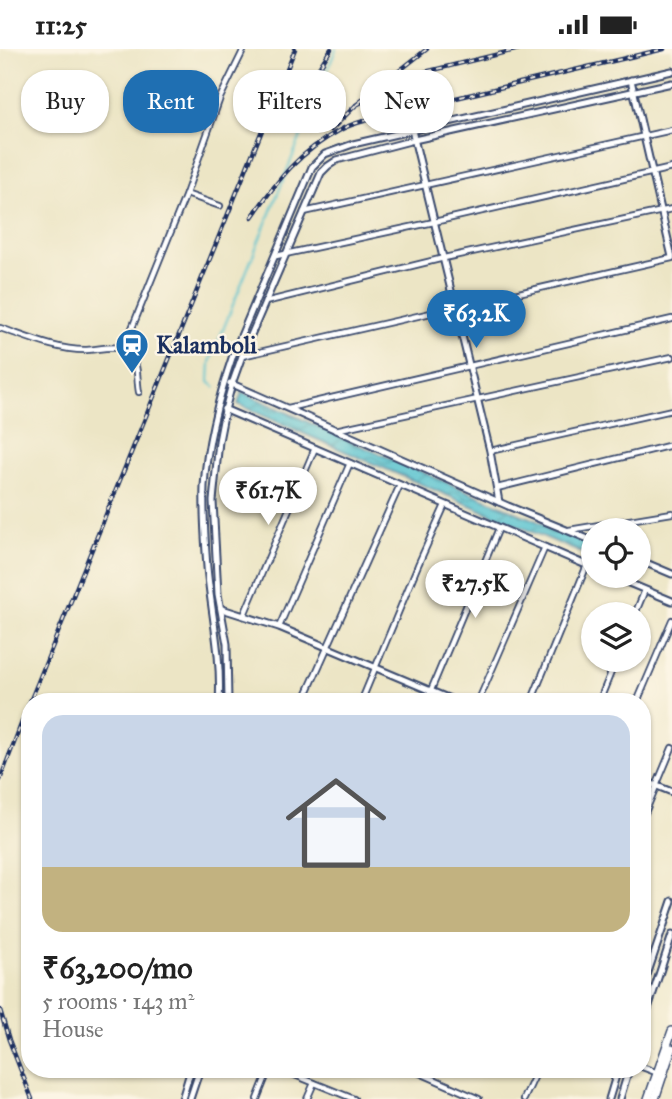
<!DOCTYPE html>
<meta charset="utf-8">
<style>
:root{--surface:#fff;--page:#f6f6f6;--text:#222;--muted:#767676;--line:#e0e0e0;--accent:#1f6fb2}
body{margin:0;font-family:"IM FELL Great Primer",serif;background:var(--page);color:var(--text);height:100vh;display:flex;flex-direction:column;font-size:26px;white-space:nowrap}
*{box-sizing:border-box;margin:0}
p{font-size:23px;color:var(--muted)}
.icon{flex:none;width:38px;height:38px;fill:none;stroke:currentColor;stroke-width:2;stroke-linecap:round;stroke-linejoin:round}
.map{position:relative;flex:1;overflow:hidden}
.drawer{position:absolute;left:21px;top:644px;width:630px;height:385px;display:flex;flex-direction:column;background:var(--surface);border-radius:28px;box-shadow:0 2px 5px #0004}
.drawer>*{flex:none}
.top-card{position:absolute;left:21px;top:21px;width:630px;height:63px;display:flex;gap:14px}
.controls{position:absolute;left:581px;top:469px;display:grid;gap:14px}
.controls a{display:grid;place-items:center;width:70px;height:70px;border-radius:50%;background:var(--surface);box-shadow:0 2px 5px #0004;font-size:35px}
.price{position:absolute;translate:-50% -60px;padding:0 16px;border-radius:24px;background:#fff;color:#222;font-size:23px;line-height:46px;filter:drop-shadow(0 2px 4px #0008)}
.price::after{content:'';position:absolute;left:50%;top:42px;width:21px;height:16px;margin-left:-10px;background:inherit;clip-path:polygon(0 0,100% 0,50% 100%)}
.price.on{background:var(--accent);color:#fff}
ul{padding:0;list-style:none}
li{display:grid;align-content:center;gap:14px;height:371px;padding:0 21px}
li+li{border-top:2px solid var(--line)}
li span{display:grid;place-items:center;height:217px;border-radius:21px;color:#555}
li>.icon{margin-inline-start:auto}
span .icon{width:126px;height:126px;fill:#fffc;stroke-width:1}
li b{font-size:30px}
.tag{padding:0 24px;border-radius:28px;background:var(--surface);box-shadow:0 2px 5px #0004;font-size:24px;line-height:63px}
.tag.on{background:var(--accent);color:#fff}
.status{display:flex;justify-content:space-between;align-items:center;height:49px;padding:0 35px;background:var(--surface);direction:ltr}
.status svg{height:19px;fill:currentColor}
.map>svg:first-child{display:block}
.water{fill:url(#water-waves);stroke:#397997;stroke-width:2}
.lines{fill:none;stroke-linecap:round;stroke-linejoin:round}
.stream{stroke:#57c3d0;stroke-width:2}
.minor-casing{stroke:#3a4a6d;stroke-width:8}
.tertiary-casing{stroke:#3a4a6d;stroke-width:9}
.trunk-casing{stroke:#3a4a6d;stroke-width:10}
.minor{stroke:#fff;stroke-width:4.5}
.tertiary{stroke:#fff;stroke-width:5}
.trunk{stroke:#fff;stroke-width:7}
.rail-casing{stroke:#1b2f5e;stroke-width:4.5}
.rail{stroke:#fcf5e5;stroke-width:2;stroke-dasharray:5;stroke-linecap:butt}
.labels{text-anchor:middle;stroke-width:5;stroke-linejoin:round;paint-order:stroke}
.poi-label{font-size:24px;font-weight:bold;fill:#1b2f5e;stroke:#fcf5e5;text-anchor:start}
</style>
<div class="status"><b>11:25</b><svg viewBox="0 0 49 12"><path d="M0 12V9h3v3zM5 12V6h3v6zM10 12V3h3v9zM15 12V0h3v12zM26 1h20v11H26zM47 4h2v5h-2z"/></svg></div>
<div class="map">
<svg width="672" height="1050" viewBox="0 0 672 1050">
<defs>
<pattern id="water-waves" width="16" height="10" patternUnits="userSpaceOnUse" patternTransform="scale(1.75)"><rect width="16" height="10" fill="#57c3d0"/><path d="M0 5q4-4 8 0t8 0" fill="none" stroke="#479fac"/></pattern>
</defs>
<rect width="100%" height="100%" fill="#fcf5e5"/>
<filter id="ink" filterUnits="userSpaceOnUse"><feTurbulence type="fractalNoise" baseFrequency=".0143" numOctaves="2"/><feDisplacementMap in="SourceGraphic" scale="14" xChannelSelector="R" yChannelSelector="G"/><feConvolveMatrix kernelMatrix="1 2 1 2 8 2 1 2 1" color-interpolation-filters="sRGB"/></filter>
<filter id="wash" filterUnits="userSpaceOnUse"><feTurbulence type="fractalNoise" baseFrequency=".00686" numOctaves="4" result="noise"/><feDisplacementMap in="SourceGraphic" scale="28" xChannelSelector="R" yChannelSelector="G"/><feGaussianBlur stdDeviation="1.57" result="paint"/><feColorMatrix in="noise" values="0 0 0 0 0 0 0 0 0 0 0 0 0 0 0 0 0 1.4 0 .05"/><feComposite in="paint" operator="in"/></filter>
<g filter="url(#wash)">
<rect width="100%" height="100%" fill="#ece5c5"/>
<polygon class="water" points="242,343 352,393 593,496 593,509 307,386 238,355"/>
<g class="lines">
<polyline class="stream" points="215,338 209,333 210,313 336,0"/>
</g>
</g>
<g filter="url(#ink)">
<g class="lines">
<defs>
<g id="minor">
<polyline points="186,145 220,49 244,0"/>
<polyline points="304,163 672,81"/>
<polyline points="276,207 434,173 672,119"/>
<polyline points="265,253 444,209 672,160"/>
<path d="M0 279C27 288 56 301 85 301 95 301 120 295 127 302 140 313 136 328 139 343"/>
<polyline points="124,299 186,145 220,157"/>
<polyline points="242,307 672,209"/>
<polyline points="288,359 672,270"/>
<polyline points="335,381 672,308"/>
<polyline points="490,402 672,361"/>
<polyline points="497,439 672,396"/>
<polyline points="569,481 672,464"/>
<polyline points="635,565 645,541"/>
<polyline points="244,566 315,399"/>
<polyline points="279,578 350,414"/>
<polyline points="303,653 400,436"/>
<polyline points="361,653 418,516 445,456"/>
<polyline points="426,653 499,479"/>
<polyline points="478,653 545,498"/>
<polyline points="531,653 587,516"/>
<polyline points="599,653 616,611"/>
<polyline points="637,653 672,571"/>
<polyline points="642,771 672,699"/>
<polyline points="642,1018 658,1024"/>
<polyline points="280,1020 354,1050"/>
<polyline points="411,1020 479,1050"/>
<polyline points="257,1050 269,1020"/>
<polyline points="307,1050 314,1034"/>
<polyline points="524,1050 538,1020"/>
</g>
<g id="tertiary">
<polyline points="631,31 672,208"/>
<polyline points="412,81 490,402 499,453"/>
<polyline points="230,334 508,457 593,492"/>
<polyline points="224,360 593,519"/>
<polyline points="639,511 672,525"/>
<polyline points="612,527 672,552"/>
<polyline points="222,560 279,578 457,653"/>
<path d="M219 653C222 607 211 563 207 518 205 491 203 464 204 437 207 393 219 347 233 306L312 118 325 105 353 95 672 22"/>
<polyline points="228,653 227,595 218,545 213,452 219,392 225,361 232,335 242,307 321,124 328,117 337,111 414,91 672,34"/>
<polyline points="642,731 672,743"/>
<polyline points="642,941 672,852"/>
<polyline points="642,978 672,886"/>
<polyline points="182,1050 191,1020"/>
<polyline points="190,1050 200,1020"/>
<polyline points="609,1050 618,1020"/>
<polyline points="620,1050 629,1020"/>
</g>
<g id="trunk">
<polyline points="648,1050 672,982"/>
<polyline points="655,1050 672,999"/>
</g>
</defs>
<use href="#minor" class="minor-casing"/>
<use href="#tertiary" class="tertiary-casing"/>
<use href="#trunk" class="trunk-casing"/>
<use href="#minor" class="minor"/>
<use href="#tertiary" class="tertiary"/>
<use href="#trunk" class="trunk"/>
<defs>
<g id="rail">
<polyline points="305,41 331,0"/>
<polyline points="356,56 421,24 519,0"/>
<polyline points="331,81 356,56 427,0"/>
<path d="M252 168C279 129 299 103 342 80 355 73 371 71 384 66L664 0"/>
<polyline points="0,731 25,665 295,0"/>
<polyline points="0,961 9,991 32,1050"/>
</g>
</defs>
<use href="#rail" class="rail-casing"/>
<use href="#rail" class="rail"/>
</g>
</g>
<defs>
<symbol id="station-pin" viewBox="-11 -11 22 30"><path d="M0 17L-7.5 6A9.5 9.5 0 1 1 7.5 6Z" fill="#1f6fb2" stroke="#fcf5e5"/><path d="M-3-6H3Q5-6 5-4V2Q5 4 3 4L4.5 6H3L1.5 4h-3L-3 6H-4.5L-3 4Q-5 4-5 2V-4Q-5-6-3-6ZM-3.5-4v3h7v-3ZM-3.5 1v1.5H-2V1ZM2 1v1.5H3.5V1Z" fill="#fff"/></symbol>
</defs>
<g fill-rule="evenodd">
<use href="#station-pin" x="113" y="277" width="38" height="52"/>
</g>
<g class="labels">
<g class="poi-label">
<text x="156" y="304">Kalamboli</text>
</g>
</g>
</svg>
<div class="controls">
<a><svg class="icon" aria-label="locate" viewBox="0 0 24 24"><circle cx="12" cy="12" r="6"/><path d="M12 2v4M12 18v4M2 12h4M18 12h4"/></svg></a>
<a><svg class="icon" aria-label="layers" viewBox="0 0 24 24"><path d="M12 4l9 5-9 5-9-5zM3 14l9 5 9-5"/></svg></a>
</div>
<b class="price on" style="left:476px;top:301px">₹63.2K</b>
<b class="price" style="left:268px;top:478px">₹61.7K</b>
<b class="price" style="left:475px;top:571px">₹27.5K</b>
<div class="top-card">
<a class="tag">Buy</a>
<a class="tag on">Rent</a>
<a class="tag">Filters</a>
<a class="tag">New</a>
</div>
<section class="drawer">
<ul>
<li><span style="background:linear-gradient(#c9d6e8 70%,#c2b280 0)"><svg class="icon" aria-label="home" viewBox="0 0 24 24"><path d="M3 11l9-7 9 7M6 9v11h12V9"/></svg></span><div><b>₹63,200/mo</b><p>5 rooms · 143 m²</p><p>House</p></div></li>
</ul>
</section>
</div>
